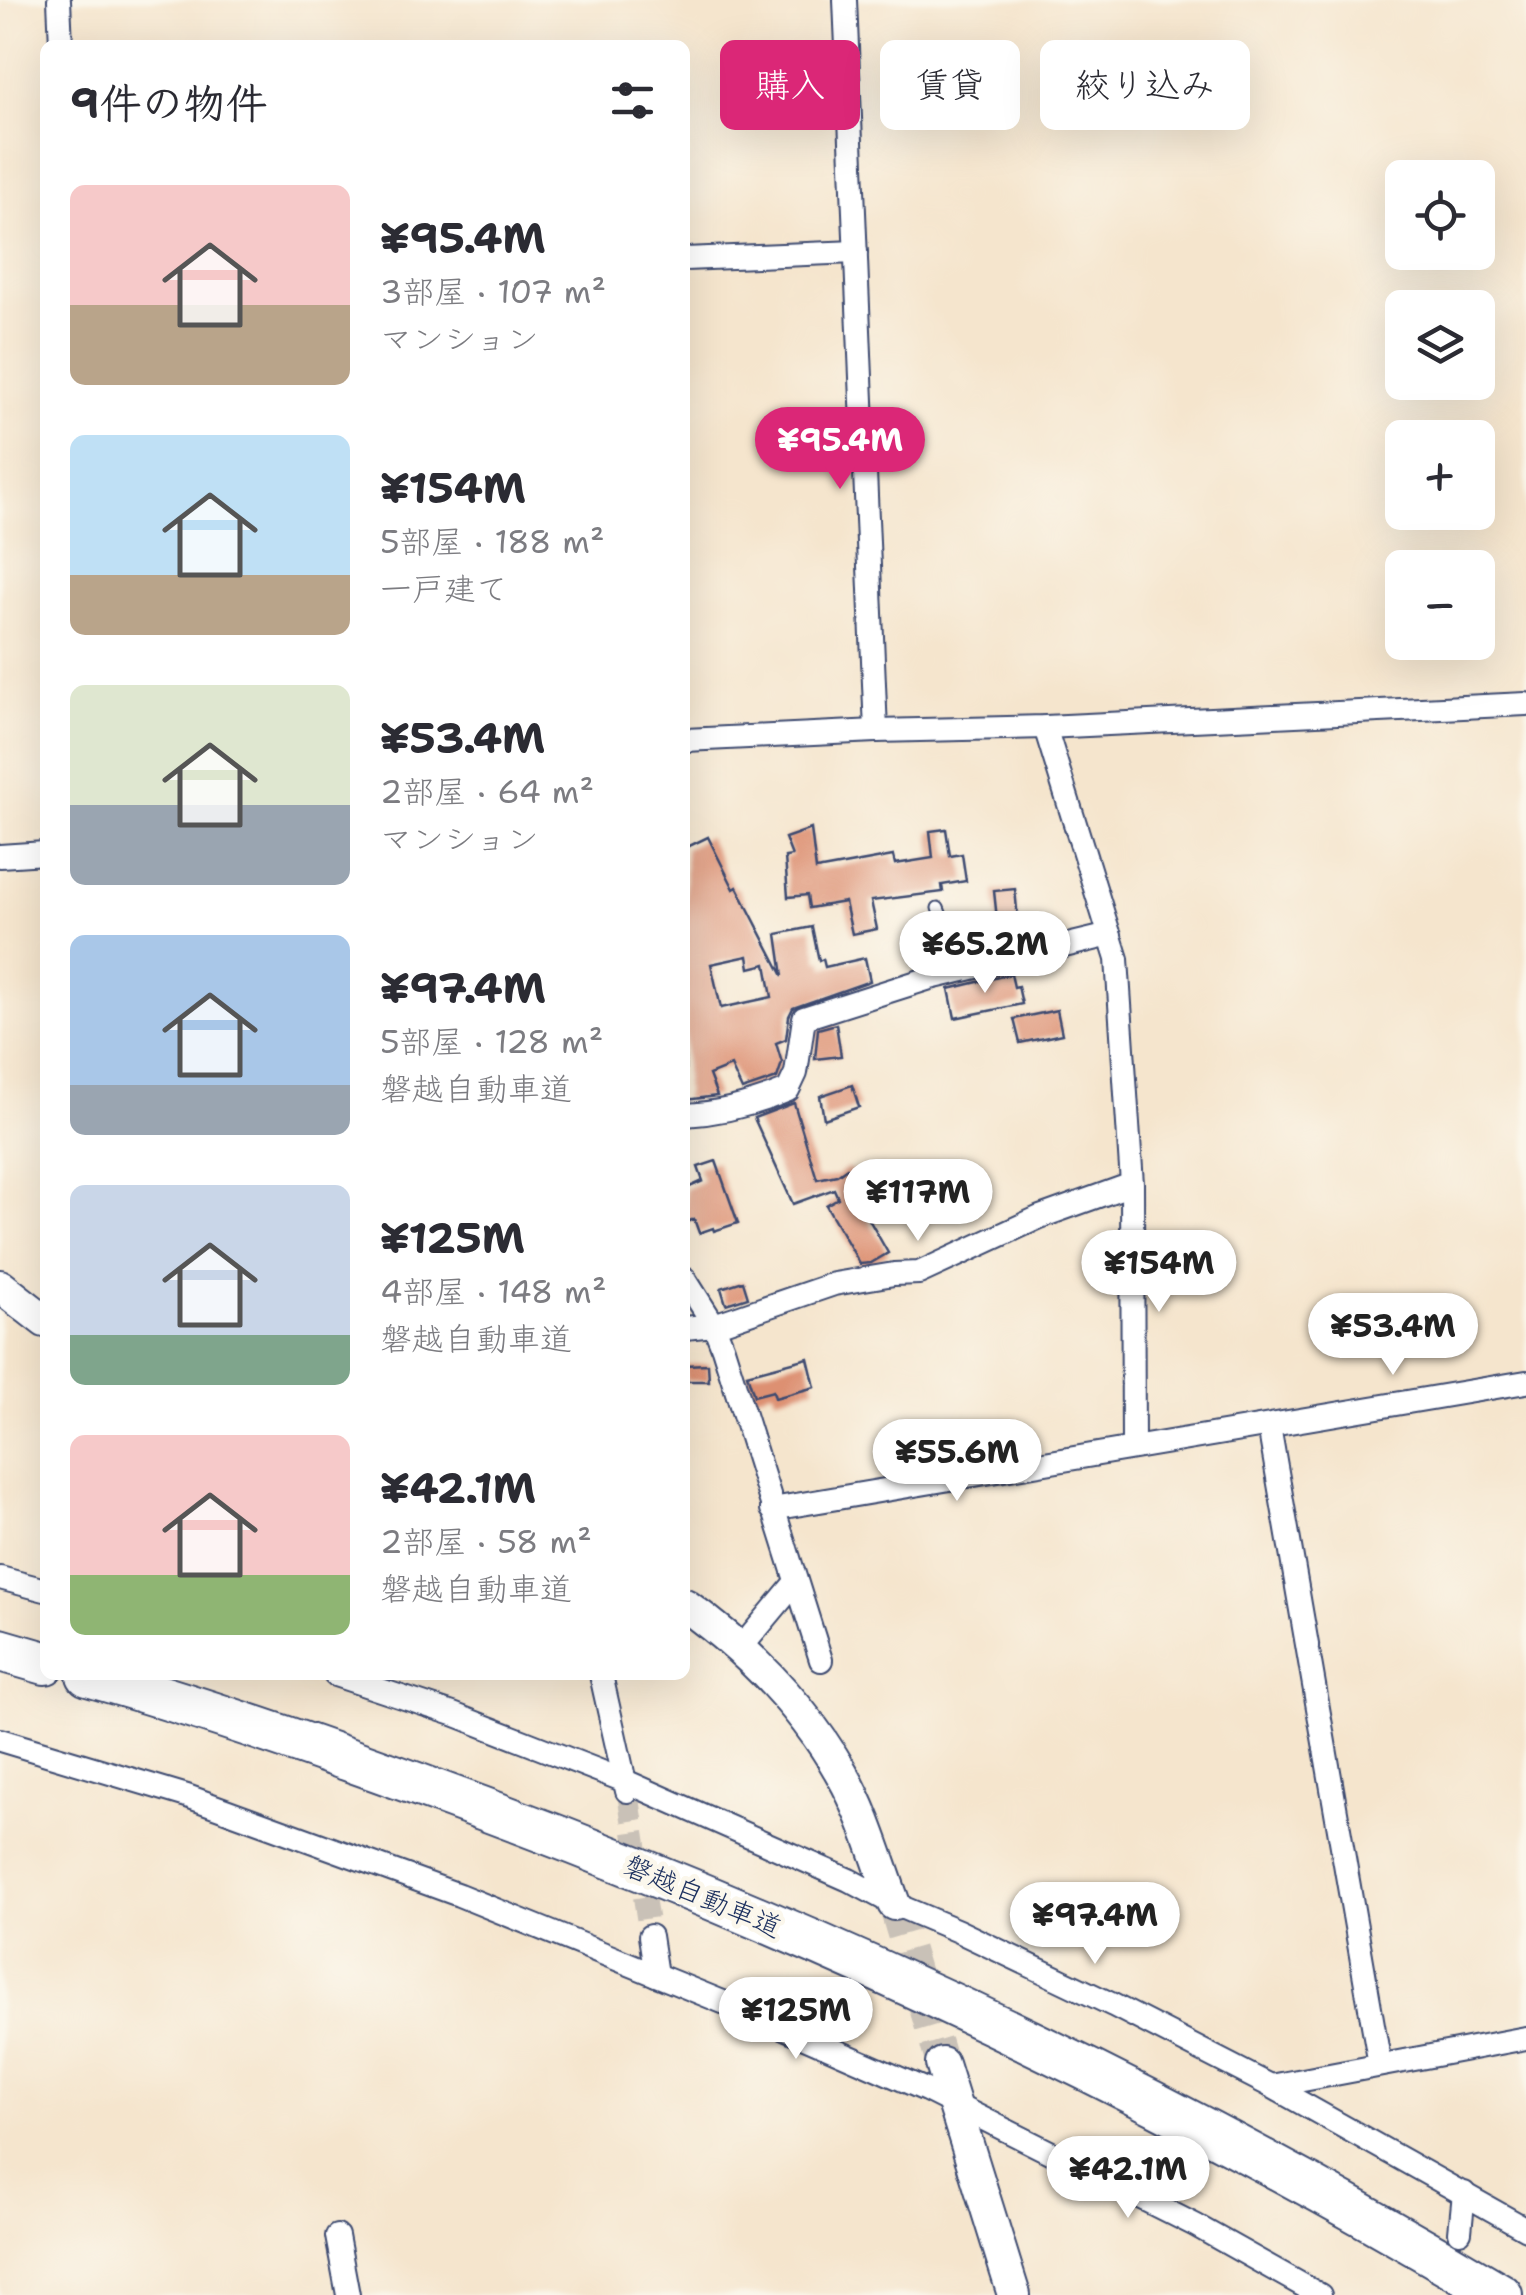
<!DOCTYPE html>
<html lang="ja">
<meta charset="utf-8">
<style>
:root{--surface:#fff;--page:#f7f7f7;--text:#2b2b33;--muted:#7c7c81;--accent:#db2777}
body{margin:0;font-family:"Shantell Sans","Klee One",sans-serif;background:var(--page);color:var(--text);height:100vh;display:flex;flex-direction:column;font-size:38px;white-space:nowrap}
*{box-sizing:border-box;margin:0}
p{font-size:32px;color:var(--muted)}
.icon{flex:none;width:55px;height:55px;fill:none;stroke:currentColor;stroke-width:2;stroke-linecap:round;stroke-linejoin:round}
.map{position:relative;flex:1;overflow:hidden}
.panel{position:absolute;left:40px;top:40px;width:650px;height:1640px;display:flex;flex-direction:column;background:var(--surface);border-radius:15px;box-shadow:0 10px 40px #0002}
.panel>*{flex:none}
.banner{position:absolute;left:720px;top:40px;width:655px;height:90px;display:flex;gap:20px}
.fabs{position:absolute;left:1385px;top:160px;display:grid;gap:20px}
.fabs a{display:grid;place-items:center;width:110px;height:110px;border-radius:15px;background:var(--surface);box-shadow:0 10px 40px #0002;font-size:50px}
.price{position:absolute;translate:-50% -85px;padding:0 22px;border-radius:35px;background:#fff;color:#222;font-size:32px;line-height:65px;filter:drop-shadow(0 2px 5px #0008)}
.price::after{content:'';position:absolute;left:50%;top:60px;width:30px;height:22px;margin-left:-15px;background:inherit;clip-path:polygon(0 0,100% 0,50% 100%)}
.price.on{background:var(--accent);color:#fff}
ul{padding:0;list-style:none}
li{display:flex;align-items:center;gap:30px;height:250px;padding:0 30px}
li span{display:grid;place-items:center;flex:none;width:280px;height:200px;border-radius:15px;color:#555}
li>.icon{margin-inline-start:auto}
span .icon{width:120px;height:120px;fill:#fffc;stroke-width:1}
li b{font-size:42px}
h2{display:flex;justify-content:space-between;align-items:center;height:120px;padding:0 30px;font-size:42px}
.pill{padding:0 35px;border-radius:15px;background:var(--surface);box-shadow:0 10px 40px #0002;font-size:35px;line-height:90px}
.pill.on{background:var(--accent);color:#fff}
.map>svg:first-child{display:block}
.building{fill:#dd9072;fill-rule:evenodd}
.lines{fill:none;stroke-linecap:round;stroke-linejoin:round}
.street-tunnel{stroke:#c9c1b7;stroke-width:22;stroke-dasharray:22 11;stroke-linecap:butt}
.secondary-tunnel{stroke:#c9c1b7;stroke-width:32;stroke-dasharray:32 16;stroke-linecap:butt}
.lane-casing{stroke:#3c4a6f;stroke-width:15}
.street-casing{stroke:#3c4a6f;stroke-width:26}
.secondary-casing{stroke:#3c4a6f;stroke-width:36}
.highway-casing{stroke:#3c4a6f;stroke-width:46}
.lane{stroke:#fff;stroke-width:11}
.street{stroke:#fff;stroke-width:22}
.secondary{stroke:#fff;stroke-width:32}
.highway{stroke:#fff;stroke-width:42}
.labels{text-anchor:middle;stroke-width:9;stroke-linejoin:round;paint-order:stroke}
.street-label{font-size:28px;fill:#1b2f5e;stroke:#fbf7ec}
</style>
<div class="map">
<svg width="1526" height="2295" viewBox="0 0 1526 2295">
<rect width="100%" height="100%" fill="#fbf7ec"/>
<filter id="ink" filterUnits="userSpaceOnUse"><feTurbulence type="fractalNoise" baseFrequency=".01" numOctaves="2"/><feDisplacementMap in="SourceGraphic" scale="20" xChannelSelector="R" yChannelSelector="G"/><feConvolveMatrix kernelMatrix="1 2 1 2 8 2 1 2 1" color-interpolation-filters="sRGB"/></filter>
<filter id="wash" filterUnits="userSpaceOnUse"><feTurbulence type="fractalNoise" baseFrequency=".0048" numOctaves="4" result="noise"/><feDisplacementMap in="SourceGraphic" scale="40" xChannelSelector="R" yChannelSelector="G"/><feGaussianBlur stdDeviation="2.25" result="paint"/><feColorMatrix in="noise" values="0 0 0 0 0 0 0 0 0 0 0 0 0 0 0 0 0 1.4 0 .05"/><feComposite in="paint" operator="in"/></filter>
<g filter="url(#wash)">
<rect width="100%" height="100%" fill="#f5e5cd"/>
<g id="blocks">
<g class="building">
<polygon points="811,829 816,870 893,856 895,864 933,858 930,831 946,829 950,856 962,854 966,881 942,885 943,892 871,901 877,929 852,934 845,902 809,908 807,895 788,897 785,857 792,856 785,838"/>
<path d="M708 837 734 889 737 887 783 976 777 934 812 927 819 961 823 959 825 967 865 958 870 981 793 1008 789 1016 786 1039 776 1043 782 1063 777 1078 742 1090 731 1066 709 1075 717 1096 685 1100V848ZM748 956 750 968 766 964 772 997 721 1008 711 964Z"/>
<polygon points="1015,889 1020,941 973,952 971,942 999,938 994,891"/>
<polygon points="1011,974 1014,987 1018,986 1022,1004 955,1018 949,989"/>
<polygon points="1057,1010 1062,1034 1020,1043 1014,1019"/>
<polygon points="836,1024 841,1056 815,1059 818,1029"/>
<polygon points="852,1085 859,1107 824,1119 820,1096"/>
<polygon points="794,1103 817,1179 837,1175 847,1168 852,1171 866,1198 859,1202 888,1253 871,1263 860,1264 826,1205 838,1198 834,1189 793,1204 754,1118"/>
<polygon points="716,1161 738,1223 714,1231 713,1228 699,1233 694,1219 685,1223 685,1189 703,1181 698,1167"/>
<polygon points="743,1281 748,1297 726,1304 721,1288"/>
<polygon points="808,1358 815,1387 775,1398 773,1391 754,1396 747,1374"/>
<polygon points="708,1364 709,1381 685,1381 685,1365"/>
</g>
</g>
</g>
<g filter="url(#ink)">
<use href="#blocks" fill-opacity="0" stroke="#3c4a6f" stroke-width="2.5"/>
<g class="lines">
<polyline class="street-tunnel" points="629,1799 650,1936"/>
<polyline class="secondary-tunnel" points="894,1904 942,2064"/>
<defs>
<polyline id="lane" points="938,908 962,971"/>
<g id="street">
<polyline points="59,0 61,45"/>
<polyline points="845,0 876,731"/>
<polyline points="685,259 856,252"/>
<polyline points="1045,727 1117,959 1132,1184 1133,1447"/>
<polyline points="685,740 876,731 1045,727 1526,704"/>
<polyline points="0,856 45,853"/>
<path d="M685 1115C722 1113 755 1104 788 1090L796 1073 804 1018 930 978 1110 935"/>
<polyline points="685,1279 714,1325 723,1348 821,1660"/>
<polyline points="685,1328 714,1325 834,1284 894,1274 919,1273 1040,1217 1132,1184"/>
<polyline points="1269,1426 1380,2065"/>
<polyline points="772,1509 1526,1382"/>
<polyline points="0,1578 45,1590"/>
<polyline points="740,1649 795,1583"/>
<polyline points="335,1675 453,1714 625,1781 849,1880 894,1904 958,1931 1113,2005 1271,2086 1526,2229"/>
<polyline points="601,1675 627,1791"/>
<polyline points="0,1740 187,1796 459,1895 745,2011 926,2090 1195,2225 1320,2295"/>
<polyline points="650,1936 656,1975"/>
<polyline points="1271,2086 1526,2038"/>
<polyline points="1460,2232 1464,2193"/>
<polyline points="337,2236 348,2295"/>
</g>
<g id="secondary">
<polyline points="0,1286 45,1321"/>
<path d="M685 1605C748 1650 804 1707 842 1774 865 1814 878 1861 894 1904"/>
<polyline points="942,2064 1014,2295"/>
</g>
<g id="highway">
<polyline points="0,1650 45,1663"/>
<path d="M88 1675C211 1710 330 1752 449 1796 814 1929 1167 2096 1501 2295"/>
</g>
</defs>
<use href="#lane" class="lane-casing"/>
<use href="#street" class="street-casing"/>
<use href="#secondary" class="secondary-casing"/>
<use href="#highway" class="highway-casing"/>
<use href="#lane" class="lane"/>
<use href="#street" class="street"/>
<use href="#secondary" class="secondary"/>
<use href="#highway" class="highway"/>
</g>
</g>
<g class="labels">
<g class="street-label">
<text transform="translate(703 1896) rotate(23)" y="10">磐越自動車道</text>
</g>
</g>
</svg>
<div class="fabs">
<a><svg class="icon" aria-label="locate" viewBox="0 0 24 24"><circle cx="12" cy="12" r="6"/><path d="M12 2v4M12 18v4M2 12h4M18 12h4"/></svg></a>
<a><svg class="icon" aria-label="layers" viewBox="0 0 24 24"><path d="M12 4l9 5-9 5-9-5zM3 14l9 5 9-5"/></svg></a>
<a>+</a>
<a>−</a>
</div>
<b class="price on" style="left:840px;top:492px">¥95.4M</b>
<b class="price" style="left:985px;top:996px">¥65.2M</b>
<b class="price" style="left:918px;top:1244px">¥117M</b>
<b class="price" style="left:1159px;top:1315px">¥154M</b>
<b class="price" style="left:1393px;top:1378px">¥53.4M</b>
<b class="price" style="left:957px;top:1504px">¥55.6M</b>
<b class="price" style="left:1095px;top:1967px">¥97.4M</b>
<b class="price" style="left:796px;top:2062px">¥125M</b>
<b class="price" style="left:1128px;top:2221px">¥42.1M</b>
<div class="banner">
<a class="pill on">購入</a>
<a class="pill">賃貸</a>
<a class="pill">絞り込み</a>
</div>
<section class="panel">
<h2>9件の物件<svg class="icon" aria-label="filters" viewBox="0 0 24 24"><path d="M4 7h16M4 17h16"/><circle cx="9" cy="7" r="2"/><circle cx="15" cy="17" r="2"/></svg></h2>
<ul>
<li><span style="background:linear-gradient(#f6c9c9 60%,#b9a48a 0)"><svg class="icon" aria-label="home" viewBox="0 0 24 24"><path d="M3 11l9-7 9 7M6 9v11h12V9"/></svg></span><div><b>¥95.4M</b><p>3部屋 · 107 m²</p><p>マンション</p></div></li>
<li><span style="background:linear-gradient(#bfe0f5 70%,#b9a48a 0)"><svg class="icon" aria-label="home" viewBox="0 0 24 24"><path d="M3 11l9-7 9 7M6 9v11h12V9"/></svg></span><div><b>¥154M</b><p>5部屋 · 188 m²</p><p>一戸建て</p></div></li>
<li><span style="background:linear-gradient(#dfe7d0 60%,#9aa5b1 0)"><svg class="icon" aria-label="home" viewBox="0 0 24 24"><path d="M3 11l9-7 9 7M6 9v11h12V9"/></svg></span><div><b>¥53.4M</b><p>2部屋 · 64 m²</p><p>マンション</p></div></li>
<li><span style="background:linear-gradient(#a9c7e8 75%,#9aa5b1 0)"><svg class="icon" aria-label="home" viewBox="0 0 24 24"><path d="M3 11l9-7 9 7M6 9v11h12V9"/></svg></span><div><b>¥97.4M</b><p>5部屋 · 128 m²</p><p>磐越自動車道</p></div></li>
<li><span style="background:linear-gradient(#c9d6e8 75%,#7fa58c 0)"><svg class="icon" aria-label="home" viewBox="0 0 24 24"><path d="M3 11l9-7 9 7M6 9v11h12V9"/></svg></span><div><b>¥125M</b><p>4部屋 · 148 m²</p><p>磐越自動車道</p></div></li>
<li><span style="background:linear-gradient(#f6c9c9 70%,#8fb573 0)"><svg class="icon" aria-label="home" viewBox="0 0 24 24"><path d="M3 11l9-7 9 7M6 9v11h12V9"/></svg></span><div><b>¥42.1M</b><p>2部屋 · 58 m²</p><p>磐越自動車道</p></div></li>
</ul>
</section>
</div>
